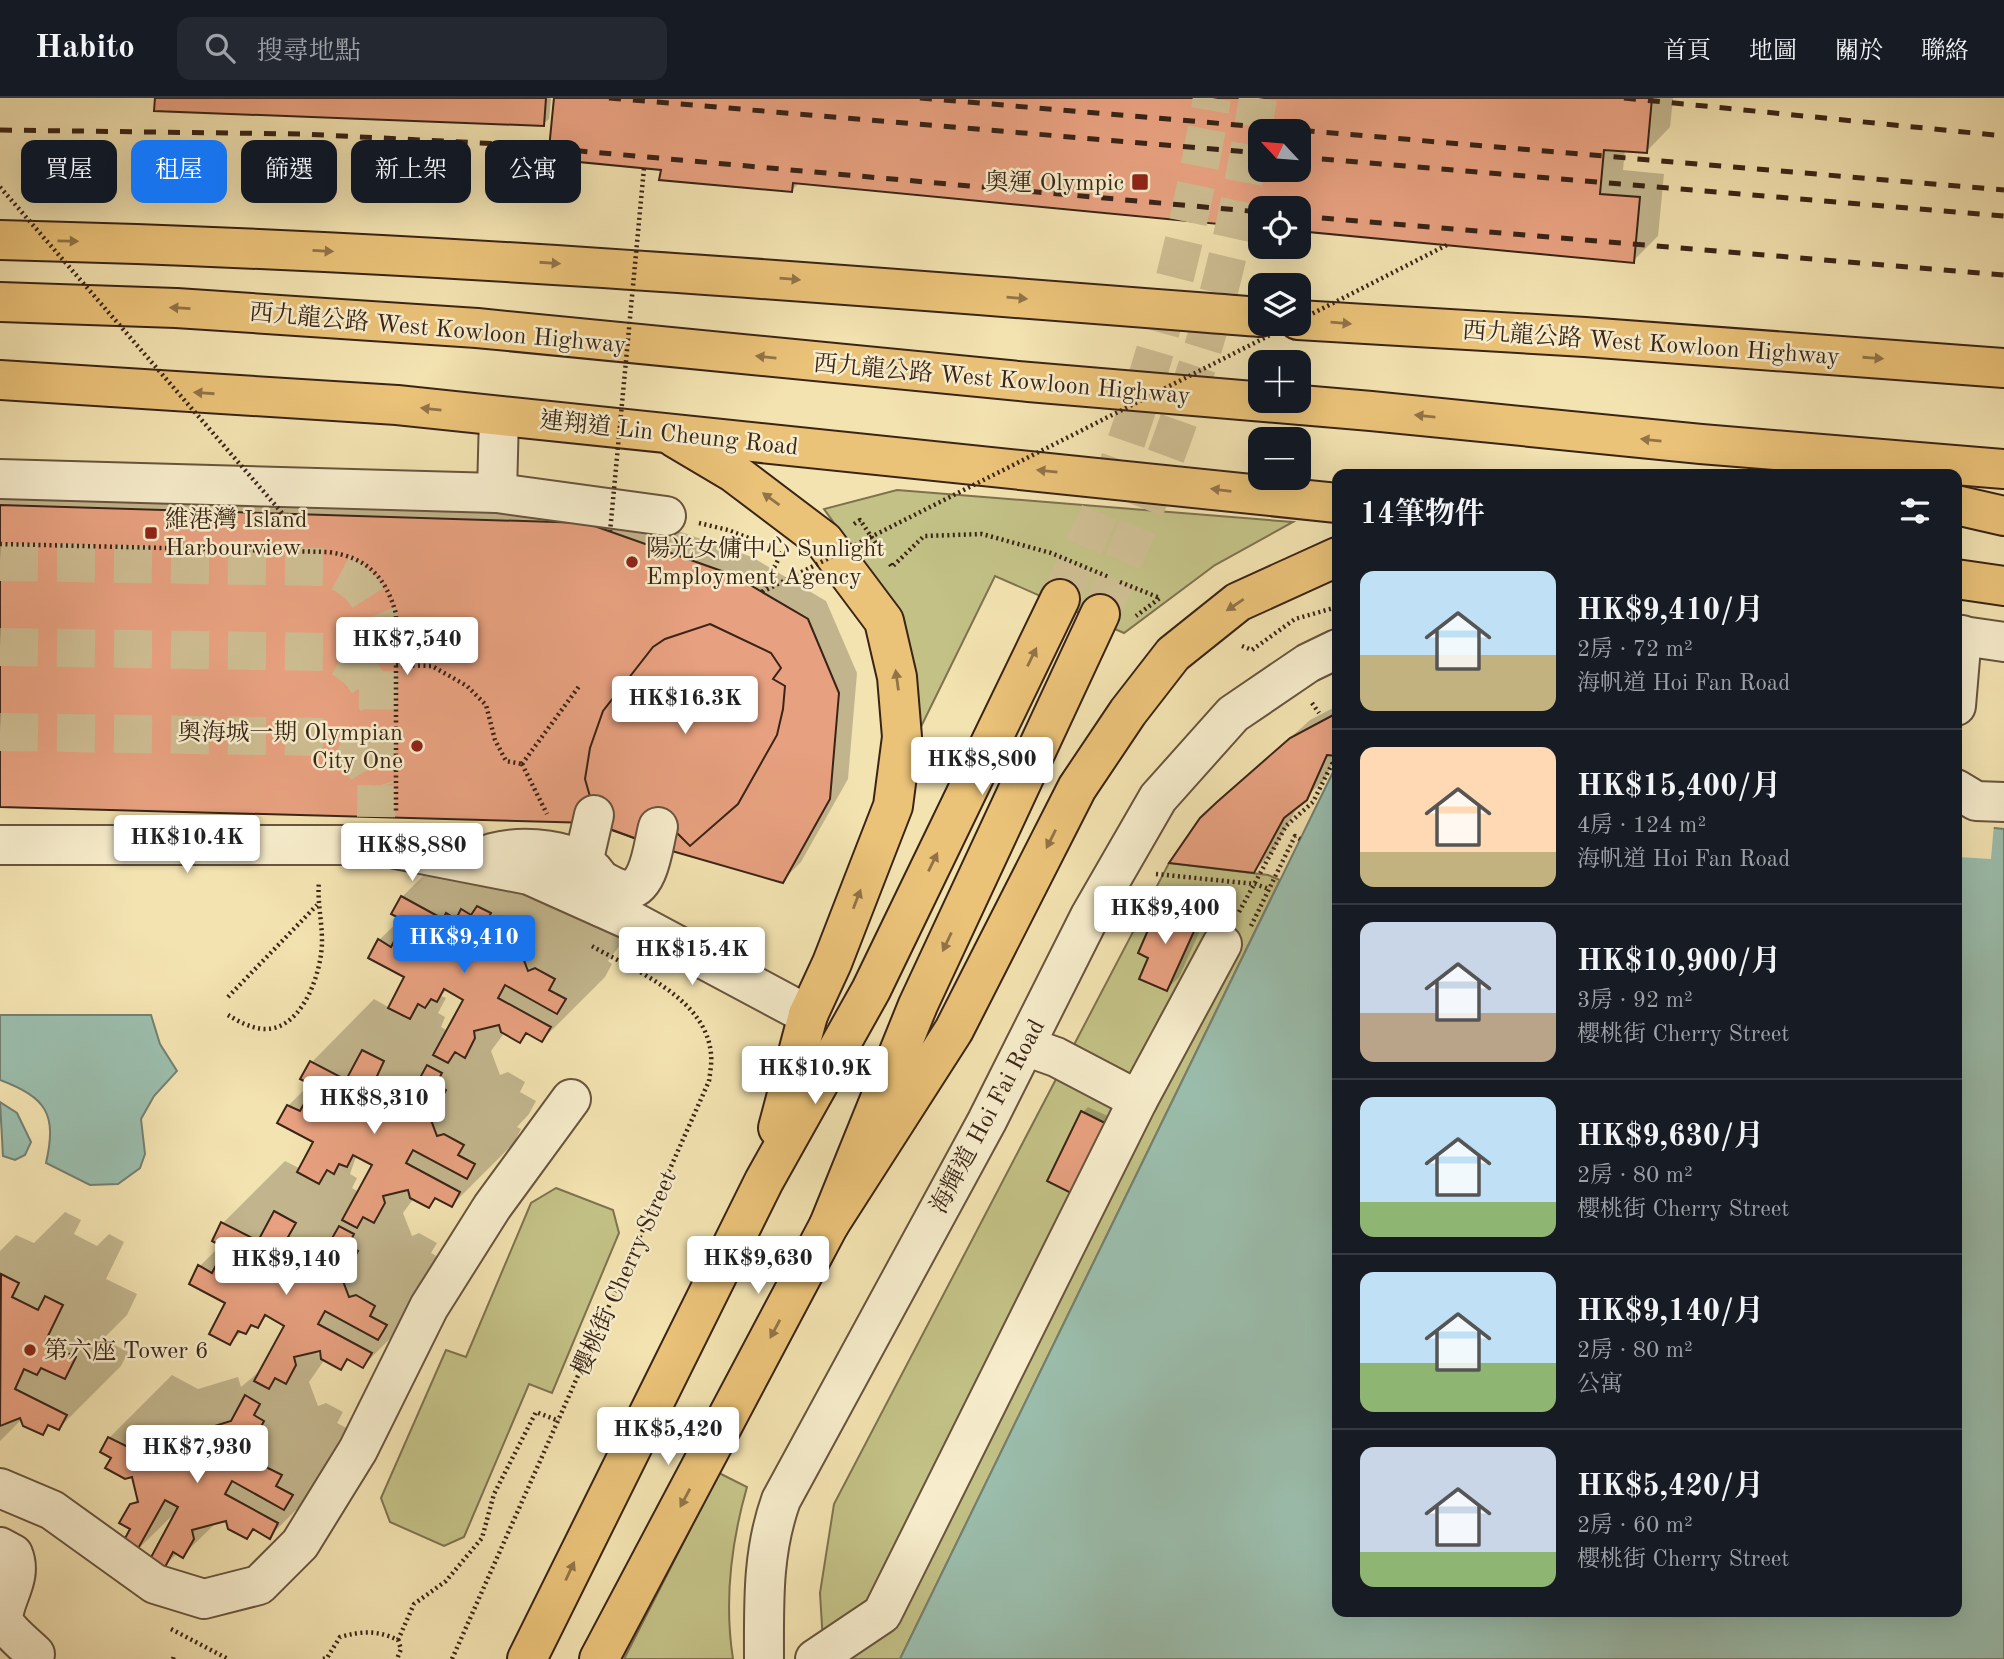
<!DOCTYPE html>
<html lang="zh-TW">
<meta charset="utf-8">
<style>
:root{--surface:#171b24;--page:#242831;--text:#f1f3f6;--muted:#9ea1a6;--line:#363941;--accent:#1a73e8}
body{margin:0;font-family:"Old Standard TT","Noto Serif TC",serif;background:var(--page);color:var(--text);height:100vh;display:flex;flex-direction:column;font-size:26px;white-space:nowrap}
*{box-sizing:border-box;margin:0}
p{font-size:23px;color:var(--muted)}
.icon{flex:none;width:38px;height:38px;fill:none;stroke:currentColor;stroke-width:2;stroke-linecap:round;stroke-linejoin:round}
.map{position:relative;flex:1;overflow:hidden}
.sheet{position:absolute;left:1332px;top:371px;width:630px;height:1148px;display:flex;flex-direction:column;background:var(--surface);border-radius:14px;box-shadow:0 7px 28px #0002}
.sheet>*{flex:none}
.guide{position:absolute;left:21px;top:42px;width:665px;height:63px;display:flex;gap:14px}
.needle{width:46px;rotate:296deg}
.fabs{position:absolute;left:1248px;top:21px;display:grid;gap:14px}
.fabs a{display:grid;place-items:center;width:63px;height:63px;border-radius:14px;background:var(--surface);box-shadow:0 7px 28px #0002;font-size:35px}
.price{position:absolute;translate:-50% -60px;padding:0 16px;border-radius:7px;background:#fff;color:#222;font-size:23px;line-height:46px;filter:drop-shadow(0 2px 4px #0008)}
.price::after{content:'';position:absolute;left:50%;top:42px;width:21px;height:16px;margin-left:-10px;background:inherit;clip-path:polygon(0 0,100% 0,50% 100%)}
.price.selected{background:var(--accent);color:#fff}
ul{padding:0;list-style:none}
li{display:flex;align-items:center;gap:21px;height:175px;padding:0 28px}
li+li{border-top:2px solid var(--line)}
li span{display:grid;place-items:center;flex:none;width:196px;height:140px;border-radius:14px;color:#555}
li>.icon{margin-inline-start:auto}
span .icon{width:84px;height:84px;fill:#fffc;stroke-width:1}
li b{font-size:30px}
h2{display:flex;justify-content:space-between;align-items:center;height:84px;padding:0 28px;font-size:30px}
.chip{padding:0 24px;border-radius:14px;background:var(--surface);box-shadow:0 7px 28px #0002;font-size:24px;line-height:63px}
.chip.selected{background:var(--accent);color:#fff}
header{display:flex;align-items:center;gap:42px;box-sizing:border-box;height:98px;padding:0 35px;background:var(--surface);border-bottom:2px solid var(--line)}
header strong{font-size:33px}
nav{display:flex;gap:38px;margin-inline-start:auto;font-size:24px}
.search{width:490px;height:63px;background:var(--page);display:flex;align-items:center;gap:18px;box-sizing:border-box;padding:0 24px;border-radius:14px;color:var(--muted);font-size:26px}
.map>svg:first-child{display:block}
.green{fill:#c3c186;stroke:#7e724e;stroke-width:2}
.water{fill:#9bbead;stroke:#748071;stroke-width:2}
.pier{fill:#f3e3b1}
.shadow{fill:#0003;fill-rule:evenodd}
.building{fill:#e8a180;stroke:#3a2417;stroke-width:2;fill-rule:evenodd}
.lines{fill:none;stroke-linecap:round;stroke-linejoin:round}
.minor-tunnel{stroke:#cebd92;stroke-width:38;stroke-dasharray:38 19;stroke-linecap:butt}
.major-tunnel{stroke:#cebd92;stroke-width:38;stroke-dasharray:38 19;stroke-linecap:butt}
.minor-casing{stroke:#68543e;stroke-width:42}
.major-casing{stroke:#3a2417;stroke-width:42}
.highway-casing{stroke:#3a2417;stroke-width:42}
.path{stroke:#3a2417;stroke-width:4.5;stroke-dasharray:2 3.5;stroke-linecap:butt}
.minor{stroke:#f7edcc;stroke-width:38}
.major{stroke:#eac278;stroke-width:38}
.highway{stroke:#eac278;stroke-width:38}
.rail{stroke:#3a2417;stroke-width:5;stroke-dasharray:12 12;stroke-linecap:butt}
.path-bridge{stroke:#3a2417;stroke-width:4.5;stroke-dasharray:2 3.5;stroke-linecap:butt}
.oneway{fill:#927348}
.poi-dot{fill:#8f2418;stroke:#f7edcc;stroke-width:2.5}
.labels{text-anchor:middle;stroke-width:5;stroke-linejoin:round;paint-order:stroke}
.poi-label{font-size:24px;fill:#3a2417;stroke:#f7edcc;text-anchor:start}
.street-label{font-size:24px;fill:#3a2417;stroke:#f7edcc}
</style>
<header>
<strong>Habito</strong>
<div class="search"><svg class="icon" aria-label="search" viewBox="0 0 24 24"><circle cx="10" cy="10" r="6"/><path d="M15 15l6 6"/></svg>搜尋地點</div>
<nav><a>首頁</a><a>地圖</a><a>關於</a><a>聯絡</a></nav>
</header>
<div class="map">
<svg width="2004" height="1561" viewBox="0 0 2004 1561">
<rect width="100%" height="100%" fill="#f3e3b1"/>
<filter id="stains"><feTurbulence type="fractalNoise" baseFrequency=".00286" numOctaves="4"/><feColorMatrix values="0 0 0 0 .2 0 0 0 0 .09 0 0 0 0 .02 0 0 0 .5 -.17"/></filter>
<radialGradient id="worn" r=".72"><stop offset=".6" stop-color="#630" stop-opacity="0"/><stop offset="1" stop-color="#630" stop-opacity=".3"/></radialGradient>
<g class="green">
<polygon points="897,392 1293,424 1215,467 1124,535 995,478 914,643 880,489 824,411"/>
<polygon points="1169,765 1268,777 1280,782 900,1561 824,1561 820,1495 834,1406"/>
<polygon points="556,1090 613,1112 619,1135 552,1295 529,1286 464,1439 444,1448 390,1424 381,1400 446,1252 466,1259 531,1105"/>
<path d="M719 1375 747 1389C731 1445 724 1503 733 1561H624Z"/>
</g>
<g class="water">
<polygon points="1333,674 1337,674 1337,1514 1956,1514 1957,726 2004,731 2004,1561 900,1561"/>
<path d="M0 917H151L160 946 177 973 154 998 141 1021 145 1056 140 1070 118 1086 90 1087 46 1065C57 1016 47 1000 0 982Z"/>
<polygon points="0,1004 17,1015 31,1044 25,1057 15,1062 3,1058"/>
</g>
<polygon class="pier" points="1956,723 1994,726 1991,761 1957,759"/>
<g class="shadow">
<polygon points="156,0 551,0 549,21 543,26"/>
<path d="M556 0H1673L1670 29 1646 54 1625 52 1623 72 1664 76 1658 138 1633 163 1298 110H1260V128L800 84 792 92 663 70ZM1260 33H1298V72H1260Z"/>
<polygon points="0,388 605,407 752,459 826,503 857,575 848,681 801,764 782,783 593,723 0,707"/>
<polygon points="1337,608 1337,656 1325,681 1299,706 1272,755 1254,773 1221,702 1310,622"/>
<path d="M465 736 505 758 627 838 608 863 612 866 605 879 542 942 529 934 520 943 505 934 491 953 500 977 508 974 525 984 520 994 536 1003 529 1016 517 1029 521 1031 514 1045 452 1107 438 1099 429 1108 414 1100 403 1115 412 1138 419 1135 437 1145 431 1155 448 1164 425 1205 363 1268 350 1261 341 1269 325 1261 309 1284 318 1308 326 1305 343 1314 337 1325 354 1334 332 1376 270 1438 256 1431 247 1439 227 1421 217 1424 183 1457 178 1455 163 1469 178 1412 135 1454 132 1407 139 1400 133 1377 102 1353 109 1340 172 1277 198 1291 238 1279 241 1289 262 1271 287 1227 268 1217 257 1228 254 1226 246 1234 242 1233 230 1245 227 1204 200 1168 222 1146 223 1125 285 1063 301 1071 315 1043 279 1024 288 1008 311 985 312 964 374 901 390 910 407 878 379 842 402 820V799ZM447 891 466 901 448 933 441 929 445 919 438 915 446 900 441 898ZM357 1056 375 1066 359 1094 352 1090 357 1080 350 1076ZM322 1251 323 1258 313 1253Z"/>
<polygon points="1176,789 1190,796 1185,806 1207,817 1179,879 1167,891 1151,859 1164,802"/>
<polygon points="1088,1009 1110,1019 1070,1093 1083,1014"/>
<polygon points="65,1114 81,1122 74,1136 97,1148 109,1136 124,1144 106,1181 137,1196 127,1217 103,1241 128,1254 121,1268 59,1330 51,1326 42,1335 22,1321 0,1343 0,1153 16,1137 34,1145"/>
</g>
<g class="building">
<polygon points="155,0 546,0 544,28 154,13"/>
<path d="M554 0H1652L1647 55 1604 52 1600 96 1640 99 1634 165 1298 133V110H1260V130L793 85 792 94 659 82 661 72 548 61ZM1260 33H1298V72H1260Z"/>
<polygon points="0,407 586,425 733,477 808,521 839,595 830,701 783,785 665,751 592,725 0,709"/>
<polygon points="710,526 771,555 781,570 773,581 785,588 783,611 777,637 738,706 690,748 674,732 659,749 607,730 593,709 585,681 590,650 603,613 653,549 665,541"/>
<polygon points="1337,615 1337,658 1327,657 1307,702 1284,720 1254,775 1169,765 1200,720 1217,704 1290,640"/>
<polygon points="401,798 443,821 446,815 456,821 461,811 471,817 477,808 491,815 475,846 489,854 505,824 517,830 520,826 533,833 527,846 519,849 528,873 535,870 555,881 549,892 566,901 557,916 505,887 498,900 551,929 542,944 526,935 520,945 501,934 499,927 474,933 475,940 465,960 455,954 448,965 433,957 463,902 444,891 437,904 431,901 425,910 418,906 410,921 388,910 404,879 368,860 378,841 391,849 405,823 391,816"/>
<polygon points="1162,800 1179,808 1174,819 1196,829 1167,893 1139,881 1148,860 1138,855"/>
<polygon points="362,952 384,963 377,978 384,982 379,992 386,996 379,1008 399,1018 427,967 442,975 436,986 446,992 436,1011 428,1014 437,1038 444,1036 464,1047 458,1057 475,1066 467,1081 413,1052 406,1065 460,1094 452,1109 435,1100 429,1110 410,1100 408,1092 383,1098 385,1105 374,1125 363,1119 357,1130 342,1122 372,1067 353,1057 347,1069 339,1066 334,1076 327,1072 319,1086 297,1074 313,1044 277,1025 287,1007 300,1013 314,988 300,981 310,963 346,982"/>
<polygon points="1081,1013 1105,1025 1071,1095 1047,1083"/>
<polygon points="274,1113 296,1125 288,1139 296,1143 290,1153 297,1157 291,1169 310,1179 339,1128 354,1136 348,1148 358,1153 348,1172 340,1175 349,1199 356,1197 375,1208 370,1218 387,1227 378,1242 325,1213 318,1226 372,1255 363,1270 347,1261 341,1272 321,1261 320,1253 294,1259 296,1267 286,1286 275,1280 269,1291 254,1283 284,1228 265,1217 258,1230 251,1227 246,1236 238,1233 230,1247 209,1236 225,1205 189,1186 198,1167 212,1175 225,1150 212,1143 221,1124 258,1143"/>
<polygon points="1,1176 19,1185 12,1199 38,1212 45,1198 63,1207 45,1244 76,1259 65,1281 41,1270 37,1277 24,1271 15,1291 67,1317 59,1332 48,1327 43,1337 23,1328 20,1320 0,1328"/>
<polygon points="245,1297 260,1306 254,1317 264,1323 254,1342 246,1345 255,1370 262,1367 282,1377 276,1388 293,1397 284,1412 232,1383 225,1396 278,1425 270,1441 253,1431 247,1441 228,1431 226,1423 192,1432 194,1441 183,1460 173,1454 164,1471 149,1463 178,1409 165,1402 135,1456 121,1448 130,1431 119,1425 130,1406 138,1404 132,1379 125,1381 105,1370 111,1360 100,1354 108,1339 134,1352 176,1340 183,1366 199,1361 192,1335 231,1323"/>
</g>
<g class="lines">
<g class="minor-tunnel">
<path d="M0 464 329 469C357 481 368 493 379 521L376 719"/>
<path d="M0 549 328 554C356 565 367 578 378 606"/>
<path d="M0 634 326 639C353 651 366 663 376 691"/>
</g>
<g class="major-tunnel">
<path d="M1060 501C1076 465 1094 430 1108 394 1156 267 1190 134 1212 0"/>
<path d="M1100 516C1134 440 1166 363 1192 284 1223 193 1243 95 1258 0"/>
</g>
<defs>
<g id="minor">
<polyline points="0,381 497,395 666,418"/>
<polyline points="497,395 499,318"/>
<polyline points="1956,537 2004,544"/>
<polyline points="1956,608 1962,537"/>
<polyline points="1956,691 1976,703 2004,704"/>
<polyline points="0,747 375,747 529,777 634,824 808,917"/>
<path d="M492 755C521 747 578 749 597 777 604 786 602 799 601 809"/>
<polyline points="583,765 594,717"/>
<path d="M599 781C607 785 618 792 626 792 650 791 653 747 658 729"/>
<polyline points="1025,948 1056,959 1138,1002"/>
<polyline points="0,1390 52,1412 155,1486 204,1501 259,1487 300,1446 358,1352 429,1209 492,1109 571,1001"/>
<path d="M0 1449 13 1456C24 1482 0 1504 4 1524 11 1536 26 1547 35 1556"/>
<path d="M764 1561C764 1506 762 1455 781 1402L987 1023 1090 818 1158 700 1233 616 1308 565 1337 551"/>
<polyline points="815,1561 882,1516 1138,1002 1222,846"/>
</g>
<g id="major">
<polyline points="778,1030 808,917"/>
<polyline points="527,1561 764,1083 871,892 1060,501"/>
<polyline points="599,1561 829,1127 918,907 1100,516"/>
</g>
<g id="highway">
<path d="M0 142C421 152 840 186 1260 219"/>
<polyline points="0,204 176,210 477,230 1029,284 1371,313 1701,346 2004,371"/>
<polyline points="1298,222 1585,239 2004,270"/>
<polyline points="0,282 397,307 1337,405"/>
<polyline points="675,340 734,375 824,443 884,523 897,579 902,639 893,708 832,865 808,917"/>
<polyline points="1956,407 2004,418"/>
<polyline points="1956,481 2004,488"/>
<polyline points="829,1127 954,932 1077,690 1128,614 1173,556 1238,504 1337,459"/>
</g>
</defs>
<use href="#minor" class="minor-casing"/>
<use href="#major" class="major-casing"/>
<use href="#highway" class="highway-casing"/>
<g class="path">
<polyline points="699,425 728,432 764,446"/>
<polyline points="854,426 860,422 881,453"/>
<path d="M0 446 328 454C367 459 386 479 396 516V715"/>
<polyline points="890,466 892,469 924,438 982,436 1051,455 1109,479"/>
<polyline points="1120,484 1160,500 1136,518"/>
<polyline points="762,494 782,454"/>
<polyline points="1242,548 1252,552 1295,521 1337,509"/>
<polyline points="396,567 432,568 467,588 486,607 495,642 506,663 522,666"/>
<polyline points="1312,605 1319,615"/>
<polyline points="522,666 580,587"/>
<polyline points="522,666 547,716"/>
<polyline points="1156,776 1255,786 1269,791"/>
<polyline points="1239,814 1286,728 1313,704 1332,666 1337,666"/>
<polyline points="1251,828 1295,738 1300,741"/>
<polyline points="228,899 317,807"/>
<path d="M228 917C241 925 258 934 274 930 306 922 322 871 322 843 322 822 317 804 319 783"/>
<polyline points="171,1531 228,1561"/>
<polyline points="398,1542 414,1506 446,1483 482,1440 494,1396 536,1314 559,1323"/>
<polyline points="173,1561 174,1558"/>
<path d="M323 1561 327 1560 340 1539C362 1533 377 1532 398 1542L401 1551 397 1561"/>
<path d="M452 1561 709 983C710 975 712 965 711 956 706 899 633 872 590 847"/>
</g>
<use href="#minor" class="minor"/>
<use href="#major" class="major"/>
<use href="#highway" class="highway"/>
<g class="rail">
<polyline points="609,0 1260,55"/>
<polyline points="920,0 2004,92"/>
<polyline points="1624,0 2004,38"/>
<polyline points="0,32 302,36 502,46 1260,114"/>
<polyline points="1298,59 2004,118"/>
<polyline points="1298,118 2004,177"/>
</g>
<g class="path-bridge">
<polyline points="0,89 283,416"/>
<polyline points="1298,223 1447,147"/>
<polyline points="610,434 644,70"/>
<polyline points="762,494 1292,226"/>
</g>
</g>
<defs><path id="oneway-solid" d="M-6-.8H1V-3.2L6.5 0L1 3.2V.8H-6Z" transform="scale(1.75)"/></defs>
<g class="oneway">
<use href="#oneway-solid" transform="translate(68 143) rotate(1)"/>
<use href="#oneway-solid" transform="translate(323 153) rotate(3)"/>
<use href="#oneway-solid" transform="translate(550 165) rotate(4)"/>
<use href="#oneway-solid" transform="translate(790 181) rotate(5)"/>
<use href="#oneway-solid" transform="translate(1017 200) rotate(5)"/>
<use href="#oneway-solid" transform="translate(180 210) rotate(-177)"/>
<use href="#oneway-solid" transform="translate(1341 225) rotate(5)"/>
<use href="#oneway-solid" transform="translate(766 259) rotate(-174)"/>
<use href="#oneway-solid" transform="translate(1873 260) rotate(4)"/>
<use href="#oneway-solid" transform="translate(204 295) rotate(-176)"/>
<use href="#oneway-solid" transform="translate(431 311) rotate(-174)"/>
<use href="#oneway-solid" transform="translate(1425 318) rotate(-174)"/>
<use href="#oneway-solid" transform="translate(1651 342) rotate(-174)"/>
<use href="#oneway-solid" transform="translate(1047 373) rotate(-174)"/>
<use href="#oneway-solid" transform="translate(1221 392) rotate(-173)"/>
<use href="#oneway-solid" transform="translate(771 401) rotate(-144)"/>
<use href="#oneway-solid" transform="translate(1235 507) rotate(146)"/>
<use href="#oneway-solid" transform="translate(1032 559) rotate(-64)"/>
<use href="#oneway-solid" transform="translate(897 582) rotate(-98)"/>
<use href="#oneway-solid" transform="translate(1051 741) rotate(117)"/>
<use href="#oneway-solid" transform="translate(933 764) rotate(-64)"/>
<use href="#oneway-solid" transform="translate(857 801) rotate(-69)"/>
<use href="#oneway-solid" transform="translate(947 844) rotate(115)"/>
<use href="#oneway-solid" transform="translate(775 1231) rotate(118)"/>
<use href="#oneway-solid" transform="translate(685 1400) rotate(118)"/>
<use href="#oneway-solid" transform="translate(570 1473) rotate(-65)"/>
</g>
<g class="poi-dot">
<rect x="1131" y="75" width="18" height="18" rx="3.5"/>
<rect x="144" y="428" width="14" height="14" rx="3.5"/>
<circle cx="632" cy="464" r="7"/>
<circle cx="417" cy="648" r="7"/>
<circle cx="30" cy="1252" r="7"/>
</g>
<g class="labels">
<g class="poi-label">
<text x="1124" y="92" text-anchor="end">奧運 Olympic</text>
<text x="165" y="429">維港灣 Island<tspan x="165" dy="28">Harbourview</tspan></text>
<text x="646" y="458">陽光女傭中心 Sunlight<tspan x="646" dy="28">Employment Agency</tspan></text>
<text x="403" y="642" text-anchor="end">奧海城一期 Olympian<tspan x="403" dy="28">City One</tspan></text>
<text x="44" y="1260">第六座 Tower 6</text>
</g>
<g class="street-label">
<text transform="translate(438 230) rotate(5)" y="8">西九龍公路 West Kowloon Highway</text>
<text transform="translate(1651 245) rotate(4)" y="8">西九龍公路 West Kowloon Highway</text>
<text transform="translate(1002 281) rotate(5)" y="8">西九龍公路 West Kowloon Highway</text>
<text transform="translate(669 335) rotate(6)" y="8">連翔道 Lin Cheung Road</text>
<text transform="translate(987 1018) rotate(-62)" y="8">海輝道 Hoi Fai Road</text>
<text transform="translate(624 1175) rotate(-66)" y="8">櫻桃街 Cherry Street</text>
</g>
</g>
<rect width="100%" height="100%" filter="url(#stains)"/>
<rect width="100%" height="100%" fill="url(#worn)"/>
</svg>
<div class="fabs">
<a><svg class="needle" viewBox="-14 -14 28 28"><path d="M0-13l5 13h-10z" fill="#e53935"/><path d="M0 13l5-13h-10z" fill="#9ea1a6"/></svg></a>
<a><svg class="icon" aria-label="locate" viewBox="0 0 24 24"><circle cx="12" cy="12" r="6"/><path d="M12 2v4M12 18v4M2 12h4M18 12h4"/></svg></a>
<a><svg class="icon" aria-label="layers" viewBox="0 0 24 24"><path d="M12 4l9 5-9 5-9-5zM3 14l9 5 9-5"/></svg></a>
<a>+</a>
<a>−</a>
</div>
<b class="price" style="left:407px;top:579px">HK$7,540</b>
<b class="price" style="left:685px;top:638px">HK$16.3K</b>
<b class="price" style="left:982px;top:699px">HK$8,800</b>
<b class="price" style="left:187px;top:777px">HK$10.4K</b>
<b class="price" style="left:412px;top:785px">HK$8,880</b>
<b class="price" style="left:1165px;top:848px">HK$9,400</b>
<b class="price selected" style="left:464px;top:877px">HK$9,410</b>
<b class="price" style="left:692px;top:889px">HK$15.4K</b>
<b class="price" style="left:815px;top:1008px">HK$10.9K</b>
<b class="price" style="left:374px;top:1038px">HK$8,310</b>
<b class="price" style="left:758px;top:1198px">HK$9,630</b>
<b class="price" style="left:286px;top:1199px">HK$9,140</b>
<b class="price" style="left:668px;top:1369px">HK$5,420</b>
<b class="price" style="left:197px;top:1387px">HK$7,930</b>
<div class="guide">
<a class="chip">買屋</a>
<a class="chip selected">租屋</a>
<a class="chip">篩選</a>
<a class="chip">新上架</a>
<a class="chip">公寓</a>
</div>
<section class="sheet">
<h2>14筆物件<svg class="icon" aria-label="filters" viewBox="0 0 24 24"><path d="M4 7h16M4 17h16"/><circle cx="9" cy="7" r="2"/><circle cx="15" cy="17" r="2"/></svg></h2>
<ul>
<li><span style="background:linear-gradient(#bfe0f5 60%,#c2b280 0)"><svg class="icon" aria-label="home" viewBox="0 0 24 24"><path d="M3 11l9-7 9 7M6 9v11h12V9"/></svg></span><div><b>HK$9,410/月</b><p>2房 · 72 m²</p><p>海帆道 Hoi Fan Road</p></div></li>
<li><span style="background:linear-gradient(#ffd9b3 75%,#c2b280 0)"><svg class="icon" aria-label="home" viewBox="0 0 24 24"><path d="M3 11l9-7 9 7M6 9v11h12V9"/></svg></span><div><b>HK$15,400/月</b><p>4房 · 124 m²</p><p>海帆道 Hoi Fan Road</p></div></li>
<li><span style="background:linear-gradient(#c9d6e8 65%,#b9a48a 0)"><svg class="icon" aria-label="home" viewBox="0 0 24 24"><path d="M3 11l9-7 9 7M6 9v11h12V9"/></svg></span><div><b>HK$10,900/月</b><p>3房 · 92 m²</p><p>櫻桃街 Cherry Street</p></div></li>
<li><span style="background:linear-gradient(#bfe0f5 75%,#8fb573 0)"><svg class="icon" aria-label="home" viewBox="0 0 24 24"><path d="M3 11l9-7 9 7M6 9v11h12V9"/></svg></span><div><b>HK$9,630/月</b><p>2房 · 80 m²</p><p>櫻桃街 Cherry Street</p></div></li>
<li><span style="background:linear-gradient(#bfe0f5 65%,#8fb573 0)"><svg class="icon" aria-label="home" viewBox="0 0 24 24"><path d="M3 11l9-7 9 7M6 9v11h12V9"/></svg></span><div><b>HK$9,140/月</b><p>2房 · 80 m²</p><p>公寓</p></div></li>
<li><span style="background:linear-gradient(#c9d6e8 75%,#8fb573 0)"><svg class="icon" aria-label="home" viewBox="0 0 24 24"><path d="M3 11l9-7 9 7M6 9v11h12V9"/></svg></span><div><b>HK$5,420/月</b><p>2房 · 60 m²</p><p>櫻桃街 Cherry Street</p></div></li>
</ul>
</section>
</div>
